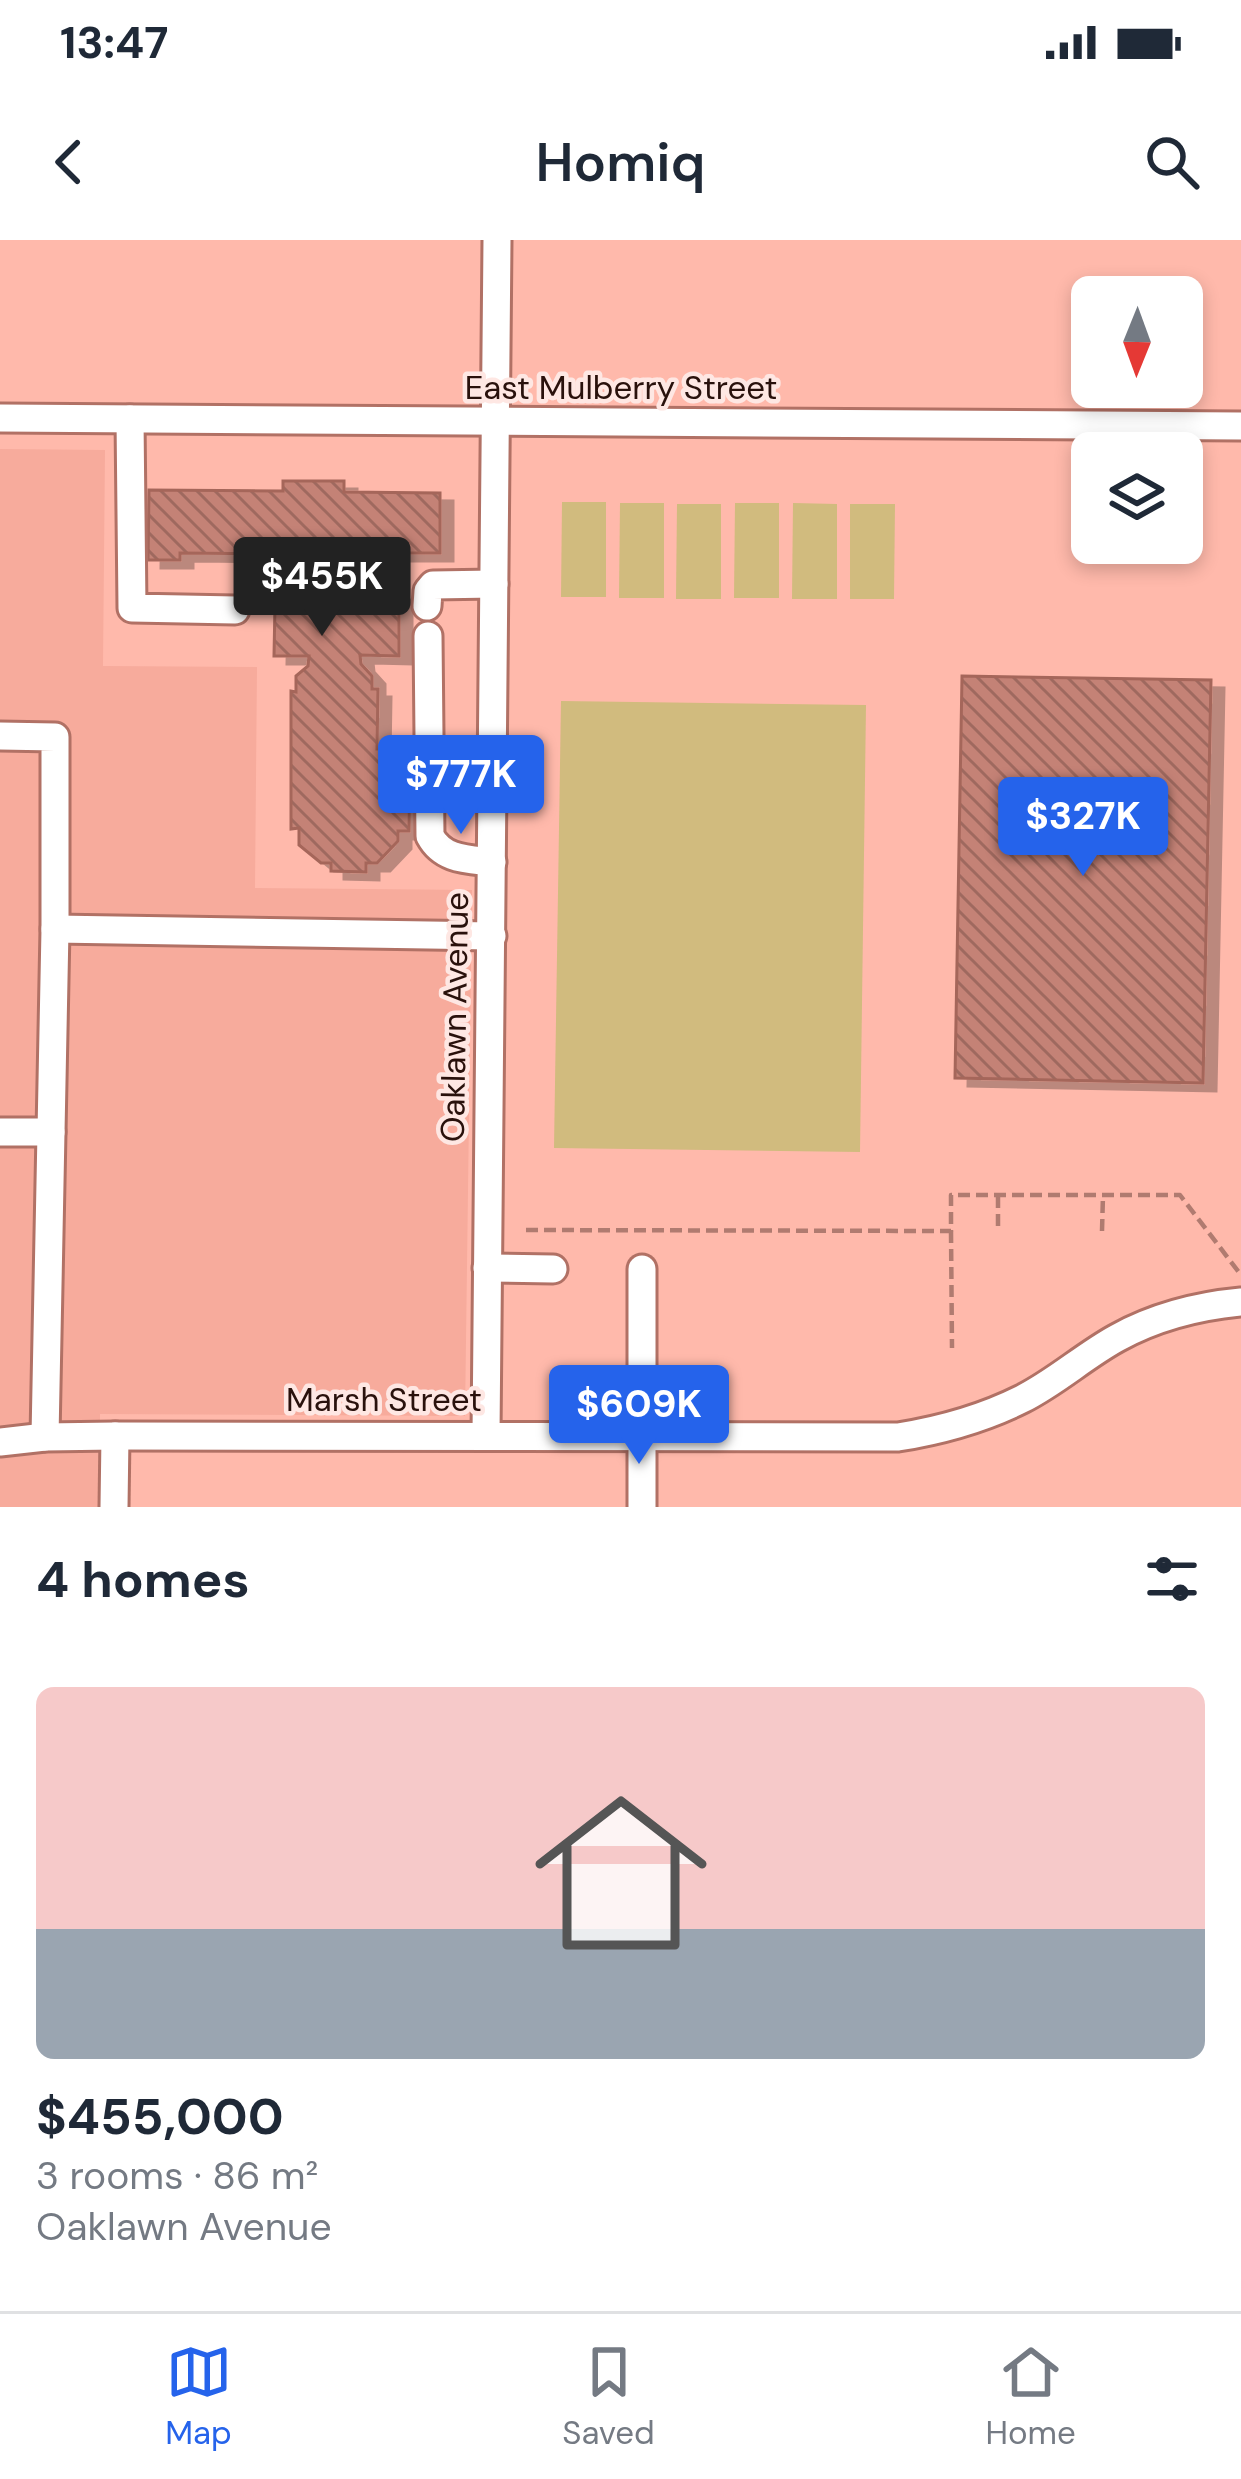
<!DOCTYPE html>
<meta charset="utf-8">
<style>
:root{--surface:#fff;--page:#f6f6f7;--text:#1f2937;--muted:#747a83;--line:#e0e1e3;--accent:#2563eb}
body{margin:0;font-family:"DM Sans",sans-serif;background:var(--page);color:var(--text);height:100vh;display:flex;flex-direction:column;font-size:45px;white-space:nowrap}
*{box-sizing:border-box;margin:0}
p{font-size:39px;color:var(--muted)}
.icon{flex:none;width:66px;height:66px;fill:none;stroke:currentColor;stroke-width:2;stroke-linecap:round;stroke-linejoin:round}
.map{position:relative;height:1267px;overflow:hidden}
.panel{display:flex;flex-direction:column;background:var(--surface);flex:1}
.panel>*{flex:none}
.needle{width:78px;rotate:181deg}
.fabs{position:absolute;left:1071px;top:36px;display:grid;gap:24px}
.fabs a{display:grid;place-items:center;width:132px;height:132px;border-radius:18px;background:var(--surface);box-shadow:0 6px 18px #0003;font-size:60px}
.price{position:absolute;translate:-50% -102px;padding:0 27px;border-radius:12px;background:var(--accent);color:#fff;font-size:39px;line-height:78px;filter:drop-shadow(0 3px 6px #0008)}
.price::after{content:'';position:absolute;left:50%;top:72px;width:36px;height:27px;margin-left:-18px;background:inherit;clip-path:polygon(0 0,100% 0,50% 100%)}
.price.selected{background:#222;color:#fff}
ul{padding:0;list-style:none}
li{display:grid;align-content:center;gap:24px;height:636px;padding:0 36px}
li+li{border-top:3px solid var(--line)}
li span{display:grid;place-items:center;height:372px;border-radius:18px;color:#555}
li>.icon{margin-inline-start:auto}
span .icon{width:216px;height:216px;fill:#fffc;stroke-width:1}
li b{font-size:51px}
h2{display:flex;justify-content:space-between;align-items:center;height:144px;padding:0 36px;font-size:51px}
.status{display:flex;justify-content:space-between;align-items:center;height:84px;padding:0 60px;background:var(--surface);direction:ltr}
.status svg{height:33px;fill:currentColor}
header{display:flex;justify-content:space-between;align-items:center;height:156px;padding:0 36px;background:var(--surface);font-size:54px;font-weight:600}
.tab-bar{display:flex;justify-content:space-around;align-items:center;height:168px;border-top:3px solid var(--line);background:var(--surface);font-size:33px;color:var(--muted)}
.tab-bar a{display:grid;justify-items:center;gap:6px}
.tab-bar .selected{color:var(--accent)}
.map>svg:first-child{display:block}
.built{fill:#f7ab9c}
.garden{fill:#d1bb7e}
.building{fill:url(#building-back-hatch);stroke:#a5665a;stroke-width:3;filter:url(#shadow)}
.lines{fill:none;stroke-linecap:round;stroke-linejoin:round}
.minor-casing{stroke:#b17165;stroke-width:33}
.path{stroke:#b07b70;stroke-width:4.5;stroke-dasharray:12 6;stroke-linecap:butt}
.minor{stroke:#fff;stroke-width:27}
.labels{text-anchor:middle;stroke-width:9;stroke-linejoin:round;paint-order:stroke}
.street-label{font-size:33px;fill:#29110c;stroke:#fee7e3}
</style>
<div class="status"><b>13:47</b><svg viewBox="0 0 49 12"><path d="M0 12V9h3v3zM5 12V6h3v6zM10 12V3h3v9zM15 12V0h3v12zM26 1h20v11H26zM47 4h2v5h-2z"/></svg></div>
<header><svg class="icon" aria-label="back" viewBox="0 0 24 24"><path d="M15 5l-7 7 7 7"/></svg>Homiq<svg class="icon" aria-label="search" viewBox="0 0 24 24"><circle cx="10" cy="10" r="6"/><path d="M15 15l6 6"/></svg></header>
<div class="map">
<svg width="1241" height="1267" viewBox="0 0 1241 1267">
<defs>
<pattern id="building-back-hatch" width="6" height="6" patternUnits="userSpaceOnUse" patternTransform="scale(3)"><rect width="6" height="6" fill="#c48276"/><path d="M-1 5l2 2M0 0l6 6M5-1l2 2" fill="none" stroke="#9f695f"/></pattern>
<filter id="shadow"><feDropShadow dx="13" dy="8" stdDeviation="0" flood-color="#0004"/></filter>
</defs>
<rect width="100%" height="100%" fill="#ffb9ab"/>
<polygon class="built" points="0,209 105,210 103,426 257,427 255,648 472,650 465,1176 100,1174 99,1267 0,1267"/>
<g class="garden">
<polygon points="562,262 606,262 606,357 561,357"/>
<polygon points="620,263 664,263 664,358 619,358"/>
<polygon points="735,263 779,263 779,358 734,358"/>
<polygon points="793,263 837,264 837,359 792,359"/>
<polygon points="677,264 721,264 721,359 676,359"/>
<polygon points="850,264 895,264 894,359 850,359"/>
<polygon points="561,461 866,465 860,912 554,908"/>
</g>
<g class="building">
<polygon points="283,241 344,241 344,252 440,253 440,313 375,313 375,353 399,352 399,416 360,415 361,424 372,436 372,449 378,449 377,509 401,509 400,532 410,532 409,591 398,591 398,601 377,623 366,623 366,632 331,631 331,623 321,623 299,605 299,588 291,589 291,451 296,452 296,436 308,426 309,416 274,416 275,365 283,365 284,314 180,313 180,320 148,320 149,250 283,251"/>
<polygon points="962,436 1211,440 1203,843 955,838"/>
</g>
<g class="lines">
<defs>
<g id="minor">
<polyline points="0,178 1241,186"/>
<polyline points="130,179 132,368 235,370"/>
<polyline points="427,366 428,351 433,345 494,344"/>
<path d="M428 396 430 596C443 620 467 619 492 622"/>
<polyline points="0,496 55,497 55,689 45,1197"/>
<polyline points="55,689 492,696"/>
<polyline points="0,892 51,892"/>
<polyline points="487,1028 553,1029"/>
<polyline points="642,1029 642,1267"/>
<polyline points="486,1195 497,0"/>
<path d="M0 1202 45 1197 115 1196 898 1197C942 1190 982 1179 1022 1159 1056 1142 1084 1116 1117 1098 1155 1077 1198 1066 1241 1062"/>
<polyline points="114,1267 115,1196"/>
</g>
</defs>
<use href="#minor" class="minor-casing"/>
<g class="path">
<polyline points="998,956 998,987"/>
<polyline points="526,990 951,991 951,955 1180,955 1241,1035"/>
<polyline points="951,991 952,1108"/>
<polyline points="1102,991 1103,955"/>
</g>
<use href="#minor" class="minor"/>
</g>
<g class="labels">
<g class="street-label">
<text x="621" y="159">East Mulberry Street</text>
<text transform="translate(454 777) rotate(-89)" y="12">Oaklawn Avenue</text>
<text x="384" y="1171">Marsh Street</text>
</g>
</g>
</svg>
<div class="fabs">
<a><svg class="needle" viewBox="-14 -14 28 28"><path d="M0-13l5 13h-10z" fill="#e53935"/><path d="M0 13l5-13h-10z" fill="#747a83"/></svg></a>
<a><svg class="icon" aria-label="layers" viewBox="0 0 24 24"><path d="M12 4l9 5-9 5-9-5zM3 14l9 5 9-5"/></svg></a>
</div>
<b class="price selected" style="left:322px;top:399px">$455K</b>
<b class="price" style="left:461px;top:597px">$777K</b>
<b class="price" style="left:1083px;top:639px">$327K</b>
<b class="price" style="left:639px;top:1227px">$609K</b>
</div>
<section class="panel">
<h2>4 homes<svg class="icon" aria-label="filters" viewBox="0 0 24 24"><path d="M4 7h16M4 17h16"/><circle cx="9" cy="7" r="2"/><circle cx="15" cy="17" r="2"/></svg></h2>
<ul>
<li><span style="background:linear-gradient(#f6c9c9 65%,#9aa5b1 0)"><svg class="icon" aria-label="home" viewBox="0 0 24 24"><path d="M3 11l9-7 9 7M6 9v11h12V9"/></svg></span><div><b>$455,000</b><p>3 rooms · 86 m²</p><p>Oaklawn Avenue</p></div></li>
</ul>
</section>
<nav class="tab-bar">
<a class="selected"><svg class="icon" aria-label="map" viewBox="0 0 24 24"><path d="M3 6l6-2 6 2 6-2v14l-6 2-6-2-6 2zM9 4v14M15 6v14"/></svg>Map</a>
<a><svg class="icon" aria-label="saved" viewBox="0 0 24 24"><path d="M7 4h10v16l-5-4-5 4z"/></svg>Saved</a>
<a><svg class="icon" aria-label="home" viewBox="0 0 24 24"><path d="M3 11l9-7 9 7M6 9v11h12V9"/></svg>Home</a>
</nav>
